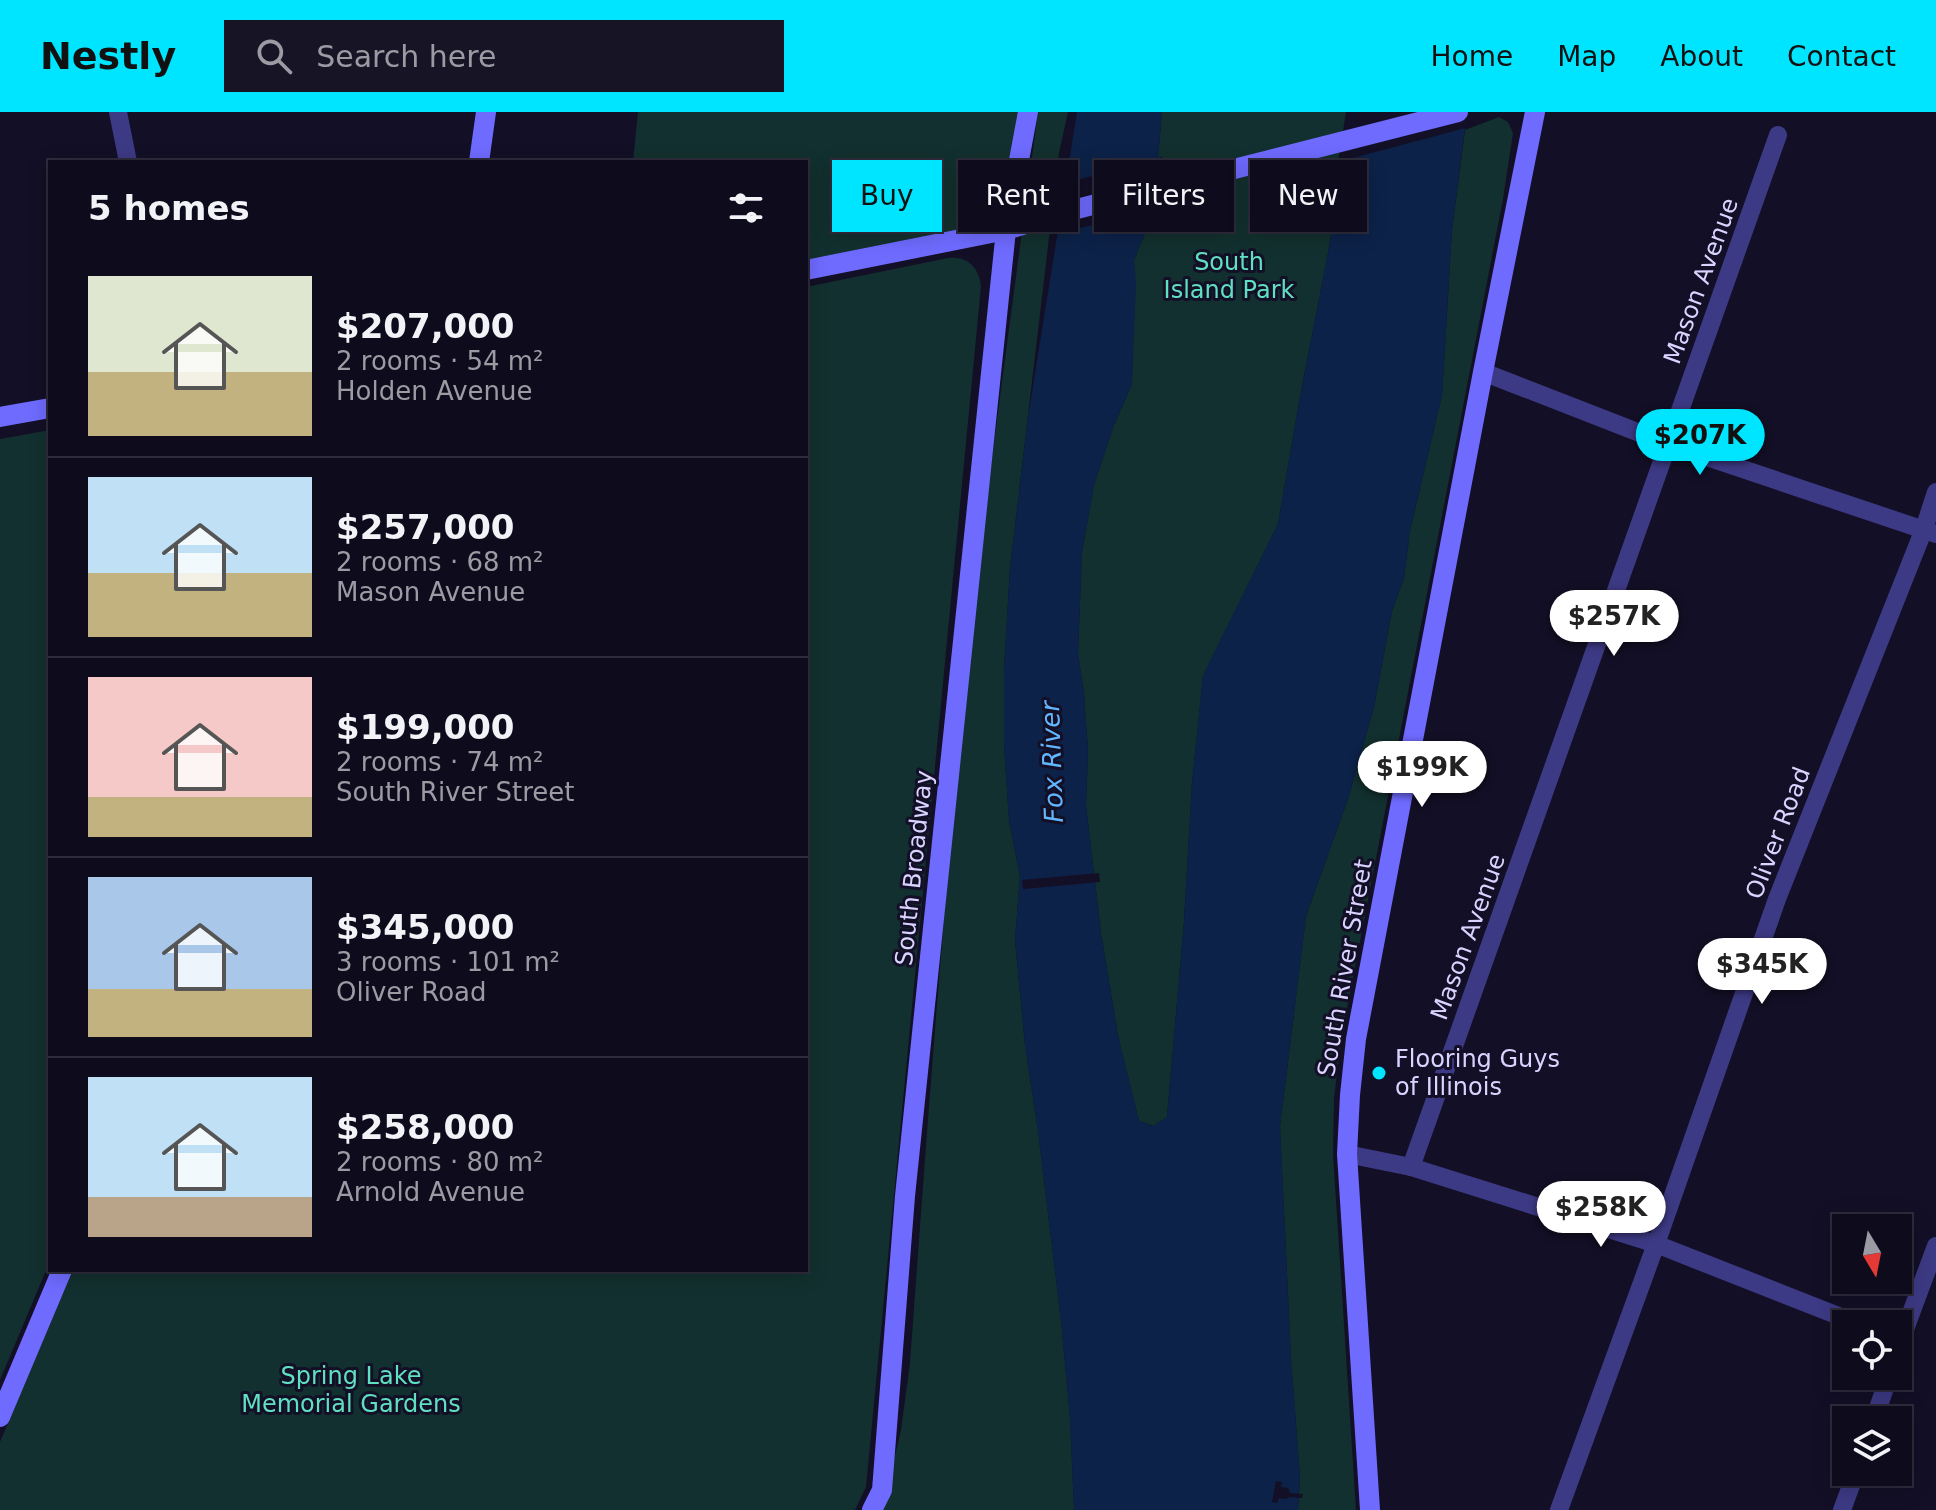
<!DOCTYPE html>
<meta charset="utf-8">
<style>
:root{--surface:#0e0b1c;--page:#171425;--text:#f1f3f6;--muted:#9b9ba3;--line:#2e2b3b;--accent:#00e5ff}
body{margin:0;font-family:"DejaVu Sans",sans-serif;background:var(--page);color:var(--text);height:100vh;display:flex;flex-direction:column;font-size:30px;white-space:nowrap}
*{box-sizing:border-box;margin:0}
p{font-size:26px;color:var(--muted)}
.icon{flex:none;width:44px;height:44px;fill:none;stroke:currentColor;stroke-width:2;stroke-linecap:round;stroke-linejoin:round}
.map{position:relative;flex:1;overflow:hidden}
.panel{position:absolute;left:48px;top:48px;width:760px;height:1112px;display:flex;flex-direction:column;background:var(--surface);border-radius:0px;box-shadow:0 4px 20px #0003,0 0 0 2px var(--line)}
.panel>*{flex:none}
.top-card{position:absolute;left:832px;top:48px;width:760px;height:72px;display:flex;gap:16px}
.needle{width:52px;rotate:170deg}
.tools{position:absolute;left:1832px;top:1102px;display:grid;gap:16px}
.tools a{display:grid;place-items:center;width:80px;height:80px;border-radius:0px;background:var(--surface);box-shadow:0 4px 20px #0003,0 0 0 2px var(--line);font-size:40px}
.price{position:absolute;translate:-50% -68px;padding:0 18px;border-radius:28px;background:#fff;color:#222;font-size:26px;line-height:52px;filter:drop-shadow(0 2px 4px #0008)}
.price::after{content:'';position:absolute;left:50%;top:48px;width:24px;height:18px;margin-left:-12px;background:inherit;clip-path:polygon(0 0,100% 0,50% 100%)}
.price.selected{background:var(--accent);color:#111}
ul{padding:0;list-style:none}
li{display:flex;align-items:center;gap:24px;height:200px;padding:0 40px}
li+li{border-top:2px solid var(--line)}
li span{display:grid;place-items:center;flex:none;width:224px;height:160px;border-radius:0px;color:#555}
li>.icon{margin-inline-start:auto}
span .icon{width:96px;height:96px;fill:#fffc;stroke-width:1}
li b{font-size:34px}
h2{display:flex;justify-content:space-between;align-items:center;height:96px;padding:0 40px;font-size:34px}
.pill{padding:0 28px;border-radius:0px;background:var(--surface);box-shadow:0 4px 20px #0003,0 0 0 2px var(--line);font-size:28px;line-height:72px}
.pill.selected{background:var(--accent);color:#111}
header{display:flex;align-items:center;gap:48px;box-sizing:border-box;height:112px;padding:0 40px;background:var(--accent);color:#111}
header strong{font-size:38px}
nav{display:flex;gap:44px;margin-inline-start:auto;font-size:28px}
.search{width:560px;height:72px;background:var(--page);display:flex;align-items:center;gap:20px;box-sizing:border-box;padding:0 28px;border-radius:0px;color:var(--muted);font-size:30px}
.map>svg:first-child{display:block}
.green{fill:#12302f}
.water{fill:#0c2248}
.pier{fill:#130f26}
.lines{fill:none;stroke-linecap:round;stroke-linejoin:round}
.street{stroke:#3d3a85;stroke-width:18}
.secondary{stroke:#6f6bff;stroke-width:20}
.poi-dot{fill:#00e5ff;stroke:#130f26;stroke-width:3}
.labels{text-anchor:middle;stroke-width:6;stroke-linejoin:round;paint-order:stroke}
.park-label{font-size:24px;fill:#5fe0c0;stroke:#130f26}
.street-label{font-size:24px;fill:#d9d4ff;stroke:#130f26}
.poi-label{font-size:24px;fill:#d9d4ff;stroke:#130f26;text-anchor:start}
.water-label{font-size:26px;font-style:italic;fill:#62b6ff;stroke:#130f26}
</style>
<header>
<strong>Nestly</strong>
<div class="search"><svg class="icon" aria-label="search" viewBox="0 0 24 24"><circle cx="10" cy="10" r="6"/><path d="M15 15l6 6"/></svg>Search here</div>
<nav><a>Home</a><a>Map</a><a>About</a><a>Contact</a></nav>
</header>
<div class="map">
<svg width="1936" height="1398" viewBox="0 0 1936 1398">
<rect width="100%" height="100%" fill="#130f26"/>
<g class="green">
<polygon points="638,0 1028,0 1006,118 806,157 806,50 633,50"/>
<path d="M1038 0H1068L1059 41 1010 456 1004 557V633L1009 708 1020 765 1015 828 1025 933 1038 1019 1061 1208 1070 1306 1074 1396V1398H882L901 1318 910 1251C926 1031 942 810 964 590 984 393 1012 196 1038 0Z"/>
<polygon points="1162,0 1350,0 1328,141 1299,290 1278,412 1203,564 1192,671 1184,810 1167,1005 1154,1014 1139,1009 1118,924 1101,821 1086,694 1088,639 1084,583 1078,541 1082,440 1094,373 1114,313 1132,272 1134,148 1153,102"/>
<polygon points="1499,5 1508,10 1513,21 1503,87 1341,928 1334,986 1333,1042 1356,1398 1298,1398 1300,1365 1291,1247 1280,1014 1306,804 1348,687 1374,595 1392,499 1404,466 1410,419 1442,283 1452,118 1465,18"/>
<path d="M948 146C967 144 979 155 981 174L866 1375 855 1398H0V1330L73 1158H806V175Z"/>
<polygon points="50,318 50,1149 0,1268 0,327"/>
</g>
<polygon class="water" points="1077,0 1162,0 1153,102 1134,148 1136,171 1132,272 1114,313 1094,373 1082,440 1078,541 1084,583 1088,639 1086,694 1101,821 1118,924 1139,1009 1153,1014 1167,1005 1184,810 1192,671 1203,563 1278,412 1299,290 1328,141 1350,0 1467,0 1452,118 1442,283 1410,419 1404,466 1392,499 1374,595 1348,687 1306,804 1280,1014 1291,1247 1300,1365 1298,1398 1074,1398 1070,1306 1061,1208 1038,1019 1025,933 1015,828 1020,765 1009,708 1004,633 1004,557 1010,456 1028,305"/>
<g class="pier">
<polygon points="1346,0 1471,0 1469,15 1338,50"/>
<polygon points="1162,45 1158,96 1057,122 1066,71"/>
<polygon points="1099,761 1100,770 1023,777 1022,768"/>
<polygon points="1276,1369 1282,1370 1281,1375 1288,1376 1290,1381 1303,1382 1302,1386 1289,1385 1286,1387 1279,1386 1277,1391 1272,1390"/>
</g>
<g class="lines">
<g class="street">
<polyline points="118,0 128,50"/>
<polyline points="1483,260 1668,332 1936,422"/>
<polyline points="1347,1042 1411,1055 1656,1132 1859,1212"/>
<polyline points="1411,1055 1778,23"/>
<polyline points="1898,1236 1936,1134"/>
<polyline points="1874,1308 1889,1264"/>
<polyline points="1559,1398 1656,1132 1777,787 1924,417 1936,380"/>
<polyline points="1842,1398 1856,1360"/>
</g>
<g class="secondary">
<polyline points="479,50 486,0"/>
<polyline points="806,158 1006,118 1061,101 1458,0"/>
<polyline points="0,305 50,296"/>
<polyline points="0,1305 62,1158"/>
<polyline points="872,1398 882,1378 905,1084 1006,118 1028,0"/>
<polyline points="1370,1398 1347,1042 1350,983 1356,927 1483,260 1535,0"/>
</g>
</g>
<circle class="poi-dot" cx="1379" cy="961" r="8"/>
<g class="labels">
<g class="park-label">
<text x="1229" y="158">South<tspan x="1229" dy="28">Island Park</tspan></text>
<text x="351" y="1272">Spring Lake<tspan x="351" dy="28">Memorial Gardens</tspan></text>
</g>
<g class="street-label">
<text transform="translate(1701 169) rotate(-70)" y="8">Mason Avenue</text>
<text transform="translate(1778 721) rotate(-69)" y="8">Oliver Road</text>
<text transform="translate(914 756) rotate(-84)" y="8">South Broadway</text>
<text transform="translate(1468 825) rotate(-70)" y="8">Mason Avenue</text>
<text transform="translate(1345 856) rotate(-80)" y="8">South River Street</text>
</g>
<g class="poi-label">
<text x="1395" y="955">Flooring Guys<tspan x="1395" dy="28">of Illinois</tspan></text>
</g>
<g class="water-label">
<text transform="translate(1052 650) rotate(-92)" y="9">Fox River</text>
</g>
</g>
</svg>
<div class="tools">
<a><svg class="needle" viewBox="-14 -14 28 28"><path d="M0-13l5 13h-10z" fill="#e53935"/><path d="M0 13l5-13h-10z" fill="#9b9ba3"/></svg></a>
<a><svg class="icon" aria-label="locate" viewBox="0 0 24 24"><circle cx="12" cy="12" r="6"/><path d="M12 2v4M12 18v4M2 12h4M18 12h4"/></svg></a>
<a><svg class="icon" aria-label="layers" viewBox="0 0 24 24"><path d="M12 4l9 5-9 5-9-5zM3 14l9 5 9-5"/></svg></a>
</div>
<b class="price selected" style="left:1700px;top:365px">$207K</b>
<b class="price" style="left:1614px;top:546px">$257K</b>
<b class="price" style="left:1422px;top:697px">$199K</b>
<b class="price" style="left:1762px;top:894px">$345K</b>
<b class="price" style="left:1601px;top:1137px">$258K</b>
<div class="top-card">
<a class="pill selected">Buy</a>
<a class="pill">Rent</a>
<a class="pill">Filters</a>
<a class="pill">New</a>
</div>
<section class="panel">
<h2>5 homes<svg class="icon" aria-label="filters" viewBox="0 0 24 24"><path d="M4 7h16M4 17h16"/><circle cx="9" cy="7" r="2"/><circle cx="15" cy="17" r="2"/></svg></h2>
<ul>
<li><span style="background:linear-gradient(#dfe7d0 60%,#c2b280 0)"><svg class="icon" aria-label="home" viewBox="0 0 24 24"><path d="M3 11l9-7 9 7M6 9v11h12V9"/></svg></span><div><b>$207,000</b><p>2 rooms · 54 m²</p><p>Holden Avenue</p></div></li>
<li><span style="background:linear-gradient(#bfe0f5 60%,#c2b280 0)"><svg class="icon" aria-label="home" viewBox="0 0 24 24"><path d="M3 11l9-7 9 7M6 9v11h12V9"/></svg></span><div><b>$257,000</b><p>2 rooms · 68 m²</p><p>Mason Avenue</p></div></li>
<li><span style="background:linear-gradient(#f6c9c9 75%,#c2b280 0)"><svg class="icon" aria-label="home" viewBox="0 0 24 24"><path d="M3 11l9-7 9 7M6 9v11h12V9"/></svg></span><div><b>$199,000</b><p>2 rooms · 74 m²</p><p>South River Street</p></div></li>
<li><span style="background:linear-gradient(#a9c7e8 70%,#c2b280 0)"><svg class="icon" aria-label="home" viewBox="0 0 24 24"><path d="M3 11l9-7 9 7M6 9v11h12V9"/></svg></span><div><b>$345,000</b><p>3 rooms · 101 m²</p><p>Oliver Road</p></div></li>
<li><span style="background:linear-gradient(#bfe0f5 75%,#b9a48a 0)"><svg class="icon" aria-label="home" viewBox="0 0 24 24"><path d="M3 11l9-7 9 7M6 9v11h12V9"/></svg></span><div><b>$258,000</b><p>2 rooms · 80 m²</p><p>Arnold Avenue</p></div></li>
</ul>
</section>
</div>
